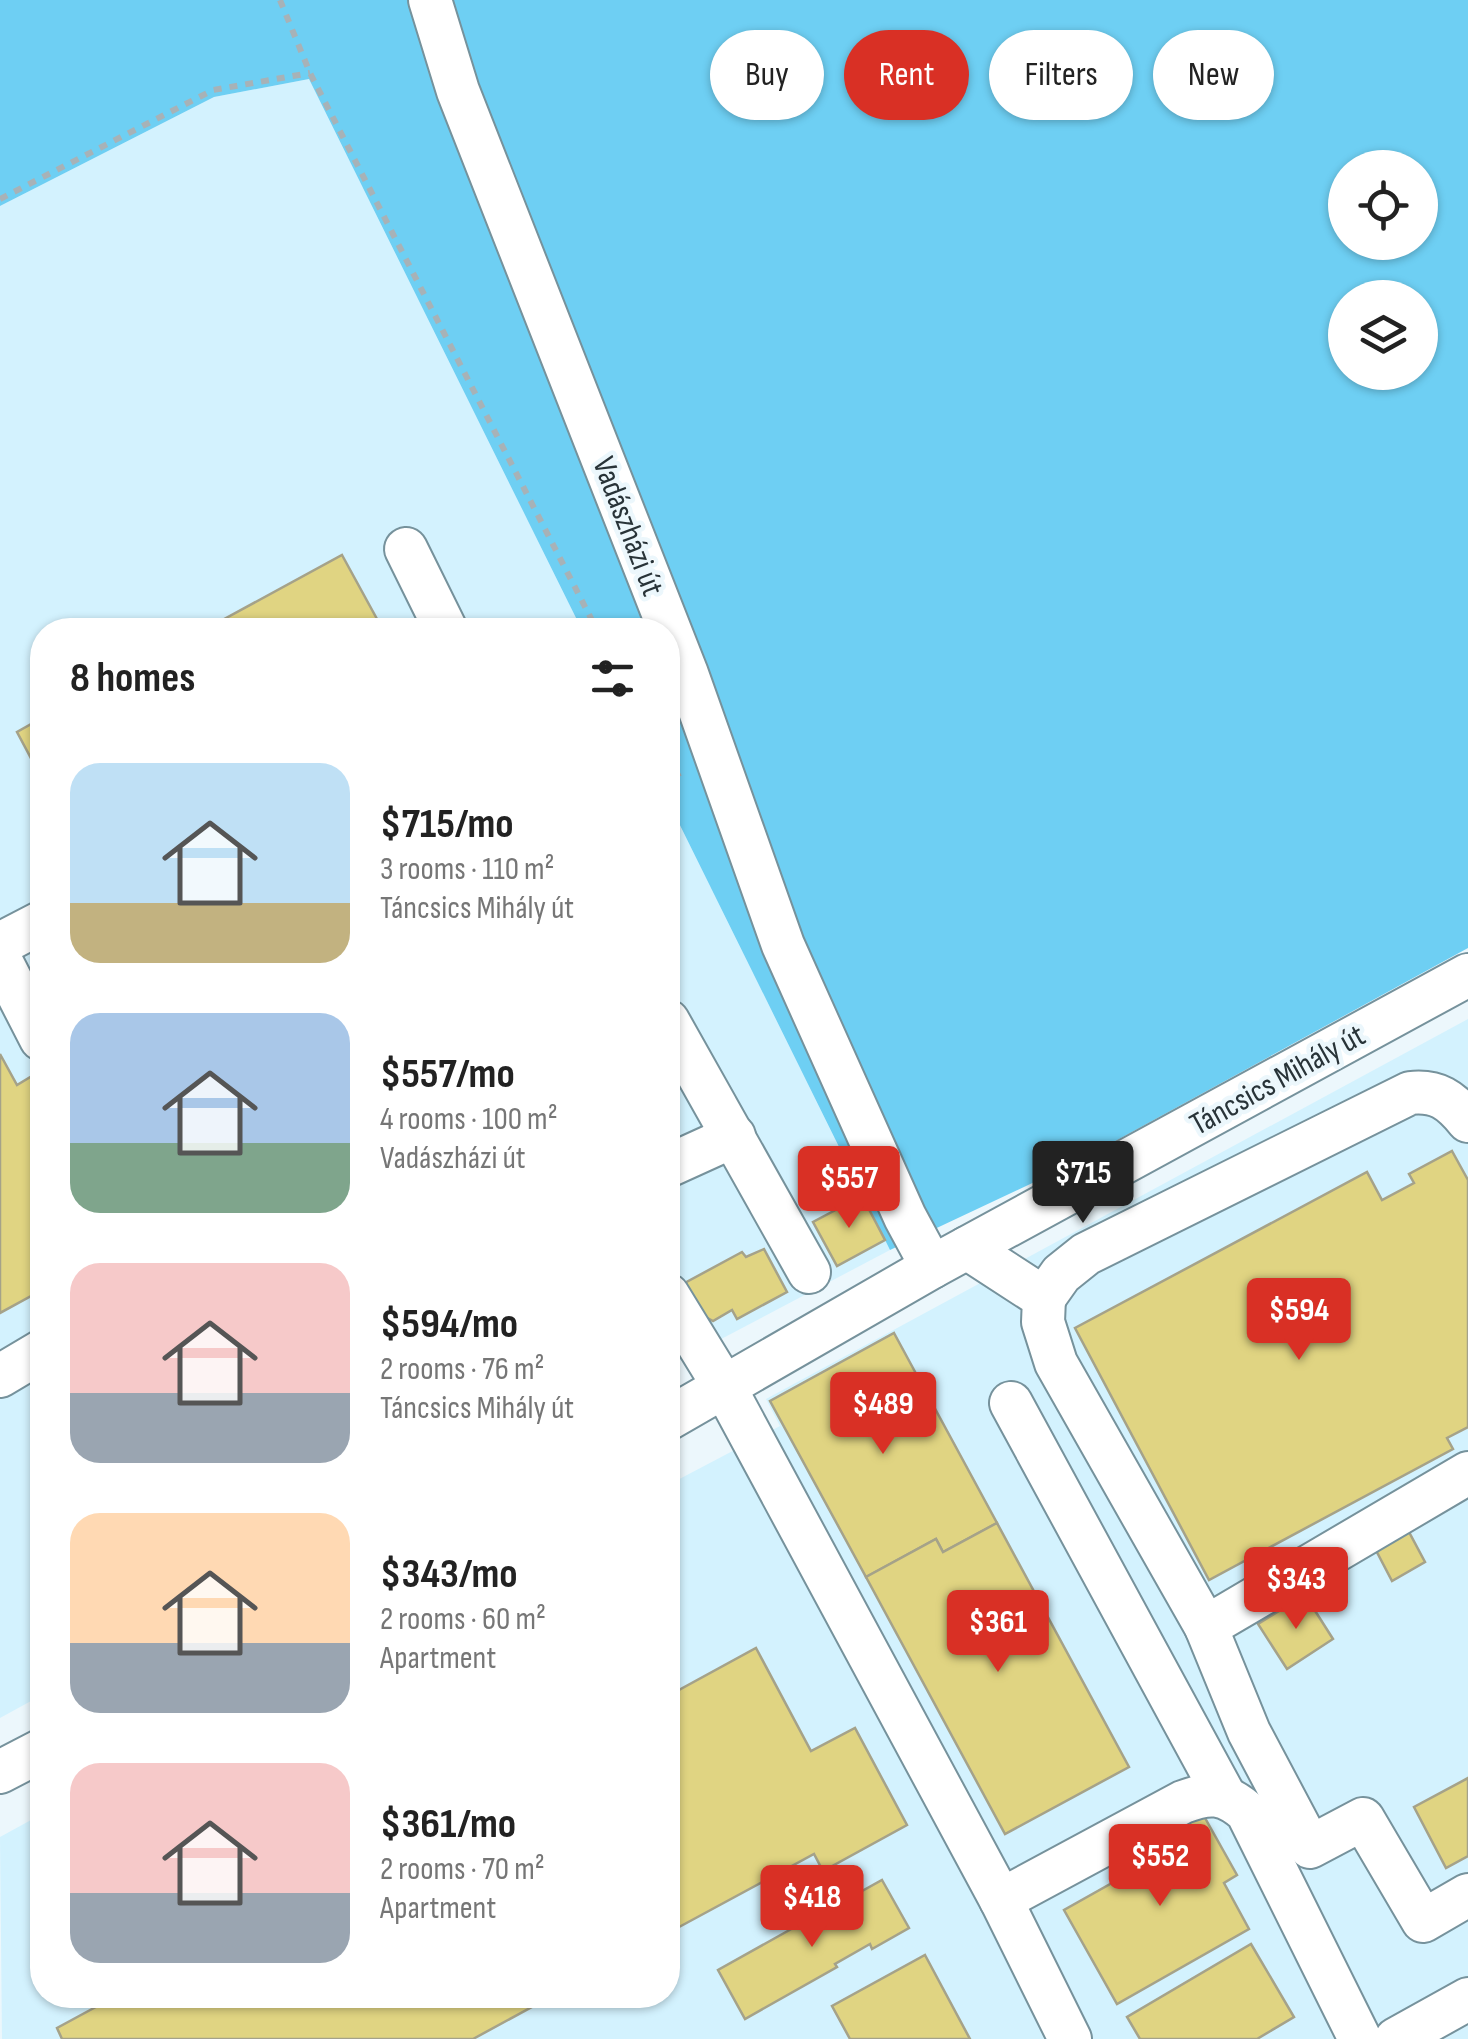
<!DOCTYPE html>
<meta charset="utf-8">
<style>
:root{--surface:#fff;--page:#f6f6f6;--text:#222;--muted:#767676;--accent:#d93025}
body{margin:0;font-family:"Sofia Sans Condensed",sans-serif;background:var(--page);color:var(--text);height:100vh;display:flex;flex-direction:column;font-size:38px;white-space:nowrap}
*{box-sizing:border-box;margin:0}
p{font-size:32px;color:var(--muted)}
.icon{flex:none;width:55px;height:55px;fill:none;stroke:currentColor;stroke-width:2;stroke-linecap:round;stroke-linejoin:round}
.map{position:relative;flex:1;overflow:hidden}
.side{position:absolute;left:30px;top:618px;width:650px;height:1390px;display:flex;flex-direction:column;background:var(--surface);border-radius:40px;box-shadow:0 2px 8px #0004}
.side>*{flex:none}
.hud{position:absolute;left:710px;top:30px;width:608px;height:90px;display:flex;gap:20px}
.controls{position:absolute;left:1328px;top:150px;display:grid;gap:20px}
.controls a{display:grid;place-items:center;width:110px;height:110px;border-radius:50%;background:var(--surface);box-shadow:0 2px 8px #0004;font-size:50px}
.price{position:absolute;translate:-50% -85px;padding:0 22px;border-radius:10px;background:var(--accent);color:#fff;font-size:32px;line-height:65px;filter:drop-shadow(0 2px 5px #0008)}
.price::after{content:'';position:absolute;left:50%;top:60px;width:30px;height:22px;margin-left:-15px;background:inherit;clip-path:polygon(0 0,100% 0,50% 100%)}
.price.selected{background:#222;color:#fff}
ul{padding:0;list-style:none}
li{display:flex;align-items:center;gap:30px;height:250px;padding:0 40px}
li span{display:grid;place-items:center;flex:none;width:280px;height:200px;border-radius:30px;color:#555}
li>.icon{margin-inline-start:auto}
span .icon{width:120px;height:120px;fill:#fffc;stroke-width:1}
li b{font-size:42px}
h2{display:flex;justify-content:space-between;align-items:center;height:120px;padding:0 40px;font-size:42px}
.pill{padding:0 35px;border-radius:45px;background:var(--surface);box-shadow:0 2px 8px #0004;font-size:35px;line-height:90px}
.pill.selected{background:var(--accent);color:#fff}
.map>svg:first-child{display:block}
.built{fill:#d3f2fe}
.forest{fill:#6ecff3;fill-rule:evenodd}
.building{fill:#e0d482;stroke:#a5a289;stroke-width:2.5}
.lines{fill:none;stroke-linecap:round;stroke-linejoin:round}
.minor-casing{stroke:#76929c;stroke-width:46}
.path{stroke:#a7b2b7;stroke-width:6;stroke-dasharray:8 8;stroke-linecap:butt}
.minor{stroke:#fff;stroke-width:42}
.labels{text-anchor:middle;stroke-width:9;stroke-linejoin:round;paint-order:stroke}
.street-label{font-size:32px;fill:#283338;stroke:#ecf7fc}
</style>
<div class="map">
<svg width="1468" height="2039" viewBox="0 0 1468 2039">
<rect width="100%" height="100%" fill="#ecf7fc"/>
<g class="built">
<polygon points="309,79 582,630 42,630 42,1695 0,1718 0,206 214,97"/>
<polygon points="668,801 890,1250 668,1367"/>
<polygon points="1468,1019 1468,2039 2,2039 0,1837 42,1814 42,1995 668,1995 668,1485 780,1426 766,1399"/>
</g>
<path class="forest" d="M0 0H1468V948L1077 1162 890 1250 668 801V630H582L309 79 214 97 0 206ZM1345 168H1420V242H1345ZM1345 298H1420V372H1345Z"/>
<g class="building">
<polygon points="342,555 383,630 204,630"/>
<polygon points="42,718 42,779 17,732"/>
<polygon points="0,1054 17,1085 42,1070 42,1290 0,1313"/>
<polygon points="1452,1151 1468,1180 1468,1427 1447,1438 1453,1449 1209,1580 1075,1328 1367,1172 1382,1200 1414,1183 1409,1174"/>
<polygon points="862,1196 885,1240 837,1266 813,1222"/>
<polygon points="764,1249 787,1292 737,1319 732,1310 713,1321 693,1310 681,1285 742,1252 746,1257"/>
<polygon points="894,1333 997,1523 943,1552 936,1539 866,1577 770,1401"/>
<polygon points="1401,1517 1425,1562 1392,1581 1368,1535"/>
<polygon points="997,1523 1129,1767 1005,1834 866,1577 936,1539 943,1552"/>
<polygon points="1305,1595 1333,1639 1287,1669 1258,1624"/>
<polygon points="756,1648 811,1751 855,1728 907,1825 823,1871 814,1854 668,1933 668,1696"/>
<polygon points="1468,1778 1468,1856 1446,1868 1414,1807"/>
<polygon points="1200,1809 1237,1875 1224,1883 1249,1929 1117,2004 1064,1910 1135,1870 1124,1851"/>
<polygon points="882,1880 909,1928 872,1949 870,1944 835,1964 837,1967 745,2019 718,1970 811,1918 815,1923 848,1904 846,1900"/>
<polygon points="1251,1944 1294,2017 1257,2039 1140,2039 1127,2017"/>
<polygon points="925,1955 970,2039 850,2039 832,2006"/>
<polygon points="118,1995 554,1995 473,2039 62,2039 57,2028"/>
</g>
<g class="lines">
<defs>
<g id="minor">
<polyline points="430,0 458,91 687,674 783,945 905,1217 932,1267"/>
<polyline points="406,549 446,630"/>
<polyline points="0,944 42,922"/>
<polyline points="0,959 41,1039"/>
<polyline points="668,1021 809,1272"/>
<polyline points="668,1166 734,1136"/>
<polyline points="967,1248 1044,1298 1043,1322 1056,1363 1206,1627 1249,1732 1310,1847 1363,1819 1423,1921 1468,1895"/>
<path d="M668 1295 725 1388 1001 1900 1183 1802C1210 1792 1224 1792 1247 1812L1360 2039"/>
<path d="M1044 1298 1061 1274 1086 1254 1410 1093C1437 1090 1451 1100 1468 1121"/>
<polyline points="0,1376 42,1351"/>
<polyline points="1011,1403 1224,1795"/>
<polyline points="668,1419 932,1267 1468,975"/>
<polyline points="1206,1627 1468,1473"/>
<polyline points="0,1772 42,1750"/>
<polyline points="1001,1900 1070,2039"/>
<polyline points="1396,2039 1468,1999"/>
</g>
</defs>
<use href="#minor" class="minor-casing"/>
<g class="path">
<polyline points="280,0 310,73 597,630"/>
<polyline points="0,199 213,90 310,73"/>
<polyline points="668,756 679,777"/>
</g>
<use href="#minor" class="minor"/>
</g>
<g class="labels">
<g class="street-label">
<text transform="translate(629 526) rotate(69)" y="11">Vadászházi út</text>
<text transform="translate(1277 1079) rotate(-29)" y="11">Táncsics Mihály út</text>
</g>
</g>
</svg>
<div class="controls">
<a><svg class="icon" aria-label="locate" viewBox="0 0 24 24"><circle cx="12" cy="12" r="6"/><path d="M12 2v4M12 18v4M2 12h4M18 12h4"/></svg></a>
<a><svg class="icon" aria-label="layers" viewBox="0 0 24 24"><path d="M12 4l9 5-9 5-9-5zM3 14l9 5 9-5"/></svg></a>
</div>
<b class="price selected" style="left:1083px;top:1226px">$715</b>
<b class="price" style="left:849px;top:1231px">$557</b>
<b class="price" style="left:1299px;top:1363px">$594</b>
<b class="price" style="left:883px;top:1457px">$489</b>
<b class="price" style="left:1296px;top:1632px">$343</b>
<b class="price" style="left:998px;top:1675px">$361</b>
<b class="price" style="left:1160px;top:1909px">$552</b>
<b class="price" style="left:812px;top:1950px">$418</b>
<div class="hud">
<a class="pill">Buy</a>
<a class="pill selected">Rent</a>
<a class="pill">Filters</a>
<a class="pill">New</a>
</div>
<section class="side">
<h2>8 homes<svg class="icon" aria-label="filters" viewBox="0 0 24 24"><path d="M4 7h16M4 17h16"/><circle cx="9" cy="7" r="2"/><circle cx="15" cy="17" r="2"/></svg></h2>
<ul>
<li><span style="background:linear-gradient(#bfe0f5 70%,#c2b280 0)"><svg class="icon" aria-label="home" viewBox="0 0 24 24"><path d="M3 11l9-7 9 7M6 9v11h12V9"/></svg></span><div><b>$715/mo</b><p>3 rooms · 110 m²</p><p>Táncsics Mihály út</p></div></li>
<li><span style="background:linear-gradient(#a9c7e8 65%,#7fa58c 0)"><svg class="icon" aria-label="home" viewBox="0 0 24 24"><path d="M3 11l9-7 9 7M6 9v11h12V9"/></svg></span><div><b>$557/mo</b><p>4 rooms · 100 m²</p><p>Vadászházi út</p></div></li>
<li><span style="background:linear-gradient(#f6c9c9 65%,#9aa5b1 0)"><svg class="icon" aria-label="home" viewBox="0 0 24 24"><path d="M3 11l9-7 9 7M6 9v11h12V9"/></svg></span><div><b>$594/mo</b><p>2 rooms · 76 m²</p><p>Táncsics Mihály út</p></div></li>
<li><span style="background:linear-gradient(#ffd9b3 65%,#9aa5b1 0)"><svg class="icon" aria-label="home" viewBox="0 0 24 24"><path d="M3 11l9-7 9 7M6 9v11h12V9"/></svg></span><div><b>$343/mo</b><p>2 rooms · 60 m²</p><p>Apartment</p></div></li>
<li><span style="background:linear-gradient(#f6c9c9 65%,#9aa5b1 0)"><svg class="icon" aria-label="home" viewBox="0 0 24 24"><path d="M3 11l9-7 9 7M6 9v11h12V9"/></svg></span><div><b>$361/mo</b><p>2 rooms · 70 m²</p><p>Apartment</p></div></li>
</ul>
</section>
</div>
